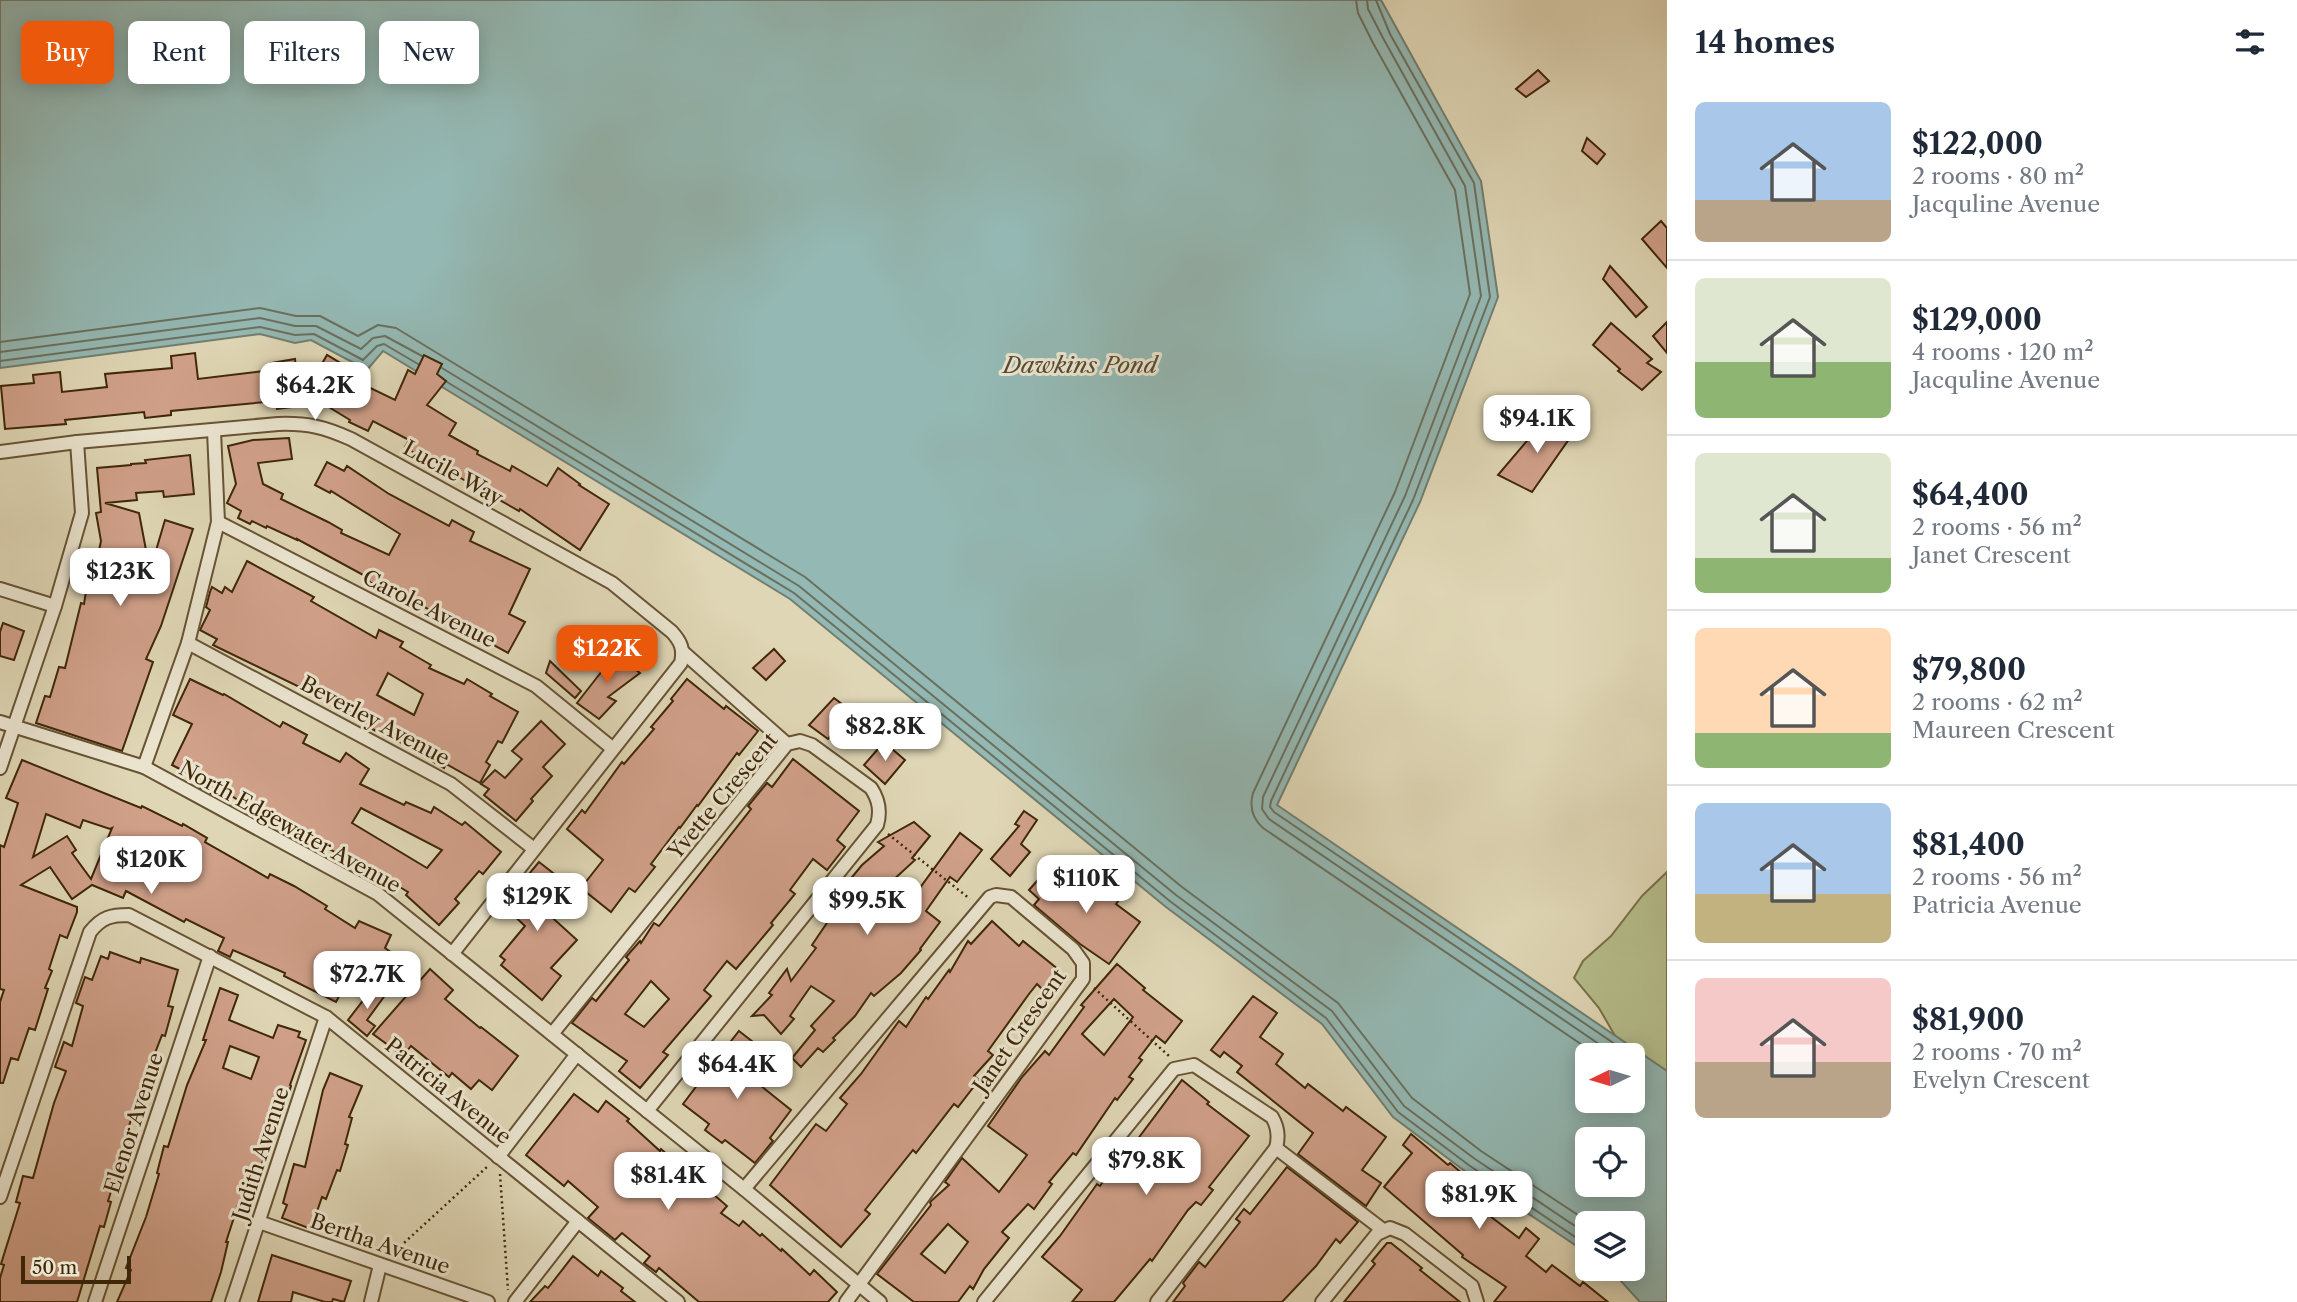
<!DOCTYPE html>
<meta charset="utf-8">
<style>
:root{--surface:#fff;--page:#f2f2f3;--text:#1f2937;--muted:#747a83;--line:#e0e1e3;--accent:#ea580c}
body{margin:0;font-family:"Libre Caslon Text",serif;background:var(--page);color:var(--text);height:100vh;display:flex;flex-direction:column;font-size:26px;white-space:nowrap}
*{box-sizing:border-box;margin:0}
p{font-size:23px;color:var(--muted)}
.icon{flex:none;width:38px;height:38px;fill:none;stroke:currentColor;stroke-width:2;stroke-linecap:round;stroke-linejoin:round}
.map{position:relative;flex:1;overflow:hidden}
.sheet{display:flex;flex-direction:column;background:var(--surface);width:630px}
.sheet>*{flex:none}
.top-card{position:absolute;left:21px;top:21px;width:665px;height:63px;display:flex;gap:14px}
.needle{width:46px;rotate:265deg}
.controls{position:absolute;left:1575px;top:1043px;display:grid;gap:14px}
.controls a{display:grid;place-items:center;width:70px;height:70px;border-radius:10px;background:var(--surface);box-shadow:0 4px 18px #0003;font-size:35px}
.scale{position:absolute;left:21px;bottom:18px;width:110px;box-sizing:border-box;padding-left:7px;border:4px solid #3f2708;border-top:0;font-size:19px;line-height:24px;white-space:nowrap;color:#3f2708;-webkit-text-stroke:5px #eae4cf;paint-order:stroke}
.price{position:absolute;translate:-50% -60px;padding:0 16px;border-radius:14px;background:#fff;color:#222;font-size:23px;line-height:46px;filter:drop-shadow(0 2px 4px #0008)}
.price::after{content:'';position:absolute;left:50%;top:42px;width:21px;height:16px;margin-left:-10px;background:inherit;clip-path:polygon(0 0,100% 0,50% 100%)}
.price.selected{background:var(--accent);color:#fff}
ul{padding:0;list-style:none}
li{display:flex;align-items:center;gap:21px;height:175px;padding:0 28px}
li+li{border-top:2px solid var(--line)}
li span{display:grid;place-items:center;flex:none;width:196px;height:140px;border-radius:10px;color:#555}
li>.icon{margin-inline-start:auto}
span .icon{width:84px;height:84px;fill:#fffc;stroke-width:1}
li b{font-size:30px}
h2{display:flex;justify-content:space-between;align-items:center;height:84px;padding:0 28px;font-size:30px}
.chip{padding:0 24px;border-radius:10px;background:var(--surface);box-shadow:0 4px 18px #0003;font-size:24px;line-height:63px}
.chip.selected{background:var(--accent);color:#fff}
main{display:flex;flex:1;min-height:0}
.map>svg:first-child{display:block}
.green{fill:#b5bd8b;stroke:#7a724a;stroke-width:2}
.water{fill:#94b8b3;stroke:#727e6f;stroke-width:2;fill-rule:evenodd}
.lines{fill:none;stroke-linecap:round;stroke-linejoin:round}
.shore{stroke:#6a705e;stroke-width:2}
.building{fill:#d0a089;stroke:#3f2708;stroke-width:2;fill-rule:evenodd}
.street-casing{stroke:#675333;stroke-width:16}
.path{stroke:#3f2708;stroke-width:2.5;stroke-dasharray:2 3.5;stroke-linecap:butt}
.street{stroke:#eae4cf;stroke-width:12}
.labels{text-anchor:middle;stroke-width:6;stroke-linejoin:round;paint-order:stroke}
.street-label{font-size:21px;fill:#3f2708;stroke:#eae4cf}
.water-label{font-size:23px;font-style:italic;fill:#544b33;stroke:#eae4cf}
</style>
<main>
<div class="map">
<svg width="1667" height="1302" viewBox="0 0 1667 1302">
<rect width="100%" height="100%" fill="#dfd6b5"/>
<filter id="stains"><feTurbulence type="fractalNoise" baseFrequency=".00286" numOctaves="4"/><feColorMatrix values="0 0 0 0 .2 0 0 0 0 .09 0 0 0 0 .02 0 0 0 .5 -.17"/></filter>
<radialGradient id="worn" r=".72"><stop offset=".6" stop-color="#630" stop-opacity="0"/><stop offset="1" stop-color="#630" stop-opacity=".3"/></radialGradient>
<polygon class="green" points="1667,872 1667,1078 1622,1048 1599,1008 1574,978 1583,961 1611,936 1642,896"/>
<path class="water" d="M0 0H1381L1481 181 1498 297 1420 502 1277 805 1667 1071V1302H1640L1610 1269H1633V1223H1587V1253L1466 1172 1393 1117 1322 1024 1166 907 790 599 383 351 367 370 311 340 295 343 260 334 0 368ZM1587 1055H1633V1101H1587ZM1587 1139H1633V1185H1587Z"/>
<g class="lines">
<g class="shore">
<path d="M1356 0 1358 13 1373 43 1455 190 1470 294 1395 492 1253 793C1249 807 1252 818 1263 828L1597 1055"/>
<polyline points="1367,0 1368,9 1383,38 1465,186 1481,296 1405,496 1263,797 1262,809 1269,819 1615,1055"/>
<polyline points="1376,0 1390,34 1474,183 1490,297 1413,500 1271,801 1270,807 1274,812 1631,1055"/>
<polyline points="0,342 260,308 296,316 320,316 358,336 378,325 396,328 805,577 1182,887 1338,1003 1412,1098 1481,1151 1590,1223"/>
<polyline points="0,352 260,318 295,326 316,326 361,349 373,338 385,336 422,356"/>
<polyline points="0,361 260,327 295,335 314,334 363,360 377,346 384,344 418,364"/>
<polyline points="442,368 799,586 1176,895 1332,1011 1404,1106 1475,1159 1587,1234"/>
<polyline points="447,382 794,593 1171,902 1326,1018 1398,1112 1470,1166 1587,1245"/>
</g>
</g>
<g class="building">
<polygon points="1538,70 1549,81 1526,97 1516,89"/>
<polygon points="1587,138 1605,154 1597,164 1582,151"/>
<polygon points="1661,221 1667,228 1667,268 1642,239"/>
<polygon points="1610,266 1647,307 1636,317 1603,279"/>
<polygon points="1667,322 1667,353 1653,336"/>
<polygon points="1611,323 1652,359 1647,363 1661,372 1642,390 1618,371 1620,369 1593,345"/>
<polygon points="195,353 198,379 272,370 271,363 295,359 297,377 315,376 327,355 349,368 365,373 362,384 395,400 408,370 415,374 424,355 442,364 437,374 446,381 427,405 456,423 449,435 478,451 477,454 510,471 512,466 547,486 558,468 580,484 579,485 609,504 580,550 520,509 519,511 457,476 460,471 435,457 431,463 405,447 409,440 373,421 368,431 349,422 350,420 314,398 292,401 293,407 277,409 276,401 171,411 171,415 145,418 144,412 65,420 66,424 5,429 1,386 34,383 33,375 60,372 62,392 107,387 105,374 172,368 171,356"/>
<polygon points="1548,416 1574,432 1532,492 1498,475"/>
<polygon points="289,438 292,459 258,463 263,484 283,494 281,499 328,522 342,530 341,533 389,555 400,534 331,491 330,493 315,485 327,462 344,471 347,466 389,494 449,526 452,520 474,532 470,541 530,569 509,614 525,622 508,653 419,604 415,609 365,579 367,577 297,539 297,540 267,526 266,528 252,521 250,524 238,518 241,511 227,503 236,484 228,446 253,440"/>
<polygon points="190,455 194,494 164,497 163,491 136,493 137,500 105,503 139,513 150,571 165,520 193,529 161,626 146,659 153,662 122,751 36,723 45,696 50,697 59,667 65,668 81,603 84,604 89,573 94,574 101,541 96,513 101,512 97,468 131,465 131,464 146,463 145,460"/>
<path d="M247 561 314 597 311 601 376 638 379 630 403 642 400 647 431 665 429 668 464 684 467 679 492 694 490 696 518 712 502 743 498 741 486 762 490 765 480 783 446 764 444 768 386 734 385 736 365 725 366 723 329 699 328 701 213 645 217 639 200 630 210 610 206 607 210 592 212 587 222 593 225 587 232 592ZM388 673 423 694 414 715 377 695Z"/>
<polygon points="3,623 24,631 14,660 0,656 0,632"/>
<polygon points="774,649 785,661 766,680 753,668"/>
<polygon points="611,651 640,673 608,697 616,701 599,719 577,703 602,671 596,666"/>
<polygon points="550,661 581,691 575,698 546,673"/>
<path d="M190 679 223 695 224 694 280 727 283 722 307 735 303 743 340 762 346 753 369 769 360 784 404 805 406 802 431 813 434 807 462 825 465 822 501 852 483 874 479 871 455 899 459 903 439 925 406 895 408 892 373 871 346 856 345 858 285 823 283 826 255 811 230 795 227 802 199 787 203 781 172 765 192 724 173 715ZM361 808 442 850 427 868 352 823Z"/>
<polygon points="687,679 724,709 726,706 758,731 739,755 737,753 698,806 697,805 680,828 679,827 651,864 655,867 635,892 629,888 611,912 581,888 603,860 567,829 582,810 585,813 622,762 624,764 654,729 651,727 673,701 671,699"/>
<polygon points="834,698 851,711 828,739 809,725"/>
<polygon points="541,721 565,744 543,767 552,776 531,799 533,801 516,821 484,795 489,789 481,784 495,770 505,778 522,759 512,751"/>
<polygon points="884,742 905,760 885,784 864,765"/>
<path d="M793 759 859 811 837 840 845 847 827 870 813 859 790 890 795 894 771 923 773 925 736 969 727 961 704 990 711 996 663 1052 668 1055 640 1088 619 1071 627 1061 572 1023 592 998 596 1001 629 960 626 957 640 941 641 943 654 923 659 926 681 898 751 809 748 806 767 783 772 787ZM651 981 669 999 644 1027 625 1014Z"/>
<path d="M22 760 141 808 142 806 182 826 183 824 207 838 205 842 268 878 270 874 294 886 327 906 325 909 355 928 359 921 391 935 385 948 407 964 399 975 394 971 388 979 359 959 336 1002 284 976 285 973 233 950 230 957 218 951 224 938 186 919 184 922 126 891 123 898 92 885 72 899 50 867 21 885 77 907V912L67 938 60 935 49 969 52 971 45 988 48 989 35 1030 29 1028 18 1060 11 1058 3 1083H0V1002L4 990 0 989V845L4 847 18 803 6 798ZM46 814 80 828 83 820 110 829 112 828 91 879 72 853 76 850 67 836 33 857Z"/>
<polygon points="1024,811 1037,820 1021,844 1030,852 1010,876 991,859 1019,826 1015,824"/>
<polygon points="914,822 930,836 912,858 915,860 890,883 911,900 960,833 982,850 957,882 950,877 926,911 940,922 920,949 921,950 901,973 874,996 871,993 855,1016 833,1038 835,1040 823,1052 818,1048 801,1067 792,1058 815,1030 811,1026 834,1001 811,986 790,1016 794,1019 781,1034 764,1015 752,1016 772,995 769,993 787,969 791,981 816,948 812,945 835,911 855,888 848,882 862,865 884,846 878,842"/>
<polygon points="539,862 567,884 545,911 577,940 551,968 561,976 542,1000 501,965 505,960 500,956 525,926 504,906 526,882 524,880"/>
<polygon points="1045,872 1055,881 1060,875 1084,897 1095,882 1119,900 1116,904 1140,922 1109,964 1080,944 1034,905 1039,899 1029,890"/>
<polygon points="992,921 1019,946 1023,941 1059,970 1043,990 1037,984 1029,994 988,1051 993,1055 974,1076 979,1080 958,1107 954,1104 916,1153 913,1150 865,1210 870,1214 841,1247 770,1185 816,1124 826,1131 847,1104 840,1098 861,1074 899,1021 906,1027 926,997 928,999 949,970 950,972 968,941 971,944"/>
<polygon points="110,952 140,963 141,958 178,970 168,1006 173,1007 165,1036 162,1035 147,1074 153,1076 144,1101 138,1099 126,1135 134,1138 126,1165 120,1163 108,1201 111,1202 104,1227 100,1226 77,1302 0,1302 0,1278 4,1265 1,1264 20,1203 16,1202 23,1176 33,1178 54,1103 66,1071 55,1067 64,1042 72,1046 83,1006 76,1003 85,977 92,980 101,956 108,959"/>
<path d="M1117 964 1145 988 1143 990 1182 1021 1165 1043 1156 1036 1139 1058 1142 1060 1129 1077 1133 1079 1117 1100 1115 1098 1076 1155 1073 1153 1049 1182 1052 1184 1034 1209 1028 1204 1002 1232 1009 1238 984 1269 973 1289 970 1286 958 1302H914L877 1274 931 1205 930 1202 949 1185 945 1182 962 1158 999 1192 1027 1155 988 1126 1022 1077 1045 1051 1049 1055 1084 1007 1081 1005ZM1114 999 1133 1017 1104 1055 1082 1034ZM948 1224 968 1242 945 1273 921 1254Z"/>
<polygon points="430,969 453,990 445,999 480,1028 481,1027 518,1056 492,1090 479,1080 471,1089 452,1073 449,1077 411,1046 403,1056 373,1034"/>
<polygon points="375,985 386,994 367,1020 375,1026 367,1036 348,1020"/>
<path d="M220 988 238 995 229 1020 273 1038 278 1025 300 1032 298 1037 306 1040 290 1085 291 1086 282 1112 278 1110 259 1174 254 1172 244 1203 239 1202 226 1242H228L221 1272 211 1302H117L131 1270 126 1268 146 1217 159 1174 157 1173 164 1146 168 1147 187 1085 206 1040H203ZM230 1046 259 1057 251 1079 223 1068Z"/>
<polygon points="1253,996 1277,1013 1260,1037 1283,1054 1276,1064 1305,1088 1308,1084 1343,1111 1346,1107 1386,1137 1362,1170 1381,1183 1366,1206 1298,1154 1313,1133 1237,1072 1242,1066 1224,1052 1220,1057 1211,1050"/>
<polygon points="739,1031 762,1049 740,1069 791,1110 770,1138 773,1141 755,1163 725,1140 722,1143 705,1130 709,1124 683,1104 707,1072 705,1070 712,1056 709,1048 713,1043 724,1050"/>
<polygon points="330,1073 362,1086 349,1117 352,1118 345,1144 348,1145 340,1171 337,1170 326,1199 322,1197 311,1229 282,1218 287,1205 283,1203 294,1164 305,1167 323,1090"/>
<polygon points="1182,1080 1209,1102 1207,1104 1249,1136 1209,1187 1213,1190 1201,1205 1196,1202 1188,1210 1152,1261 1150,1259 1114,1302 1072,1302 1082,1290 1042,1257 1060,1236 1097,1184 1100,1186 1117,1162 1119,1164"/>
<polygon points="574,1094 598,1112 606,1101 629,1119 627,1121 660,1151 661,1149 727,1206 721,1213 739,1226 743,1221 760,1236 762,1234 781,1251 782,1249 810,1275 814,1270 837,1292 828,1302 699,1302 659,1268 656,1272 644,1263 650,1256 622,1233 615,1240 588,1218 598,1207 568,1181 564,1186 526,1155"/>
<polygon points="1411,1134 1448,1165 1450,1163 1477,1186 1467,1197 1486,1213 1519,1238 1526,1228 1539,1239 1526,1256 1546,1272 1552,1265 1580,1286 1583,1282 1608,1302 1494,1302 1506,1287 1462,1257 1463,1255 1384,1187 1412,1153 1403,1145"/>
<polygon points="1287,1167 1358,1222 1340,1243 1336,1239 1316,1266 1282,1302 1173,1302 1185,1286 1183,1283 1199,1262 1205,1267 1240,1222 1236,1219 1244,1209 1250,1214"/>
<polygon points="1387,1243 1391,1243 1422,1268 1420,1270 1460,1302 1344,1302 1375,1264 1372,1261"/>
<polygon points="272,1255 351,1281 344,1302 333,1299 332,1302 325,1302 293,1292 291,1302 258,1302"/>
<polygon points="573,1256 598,1276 601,1271 623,1288 621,1291 635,1302 530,1302 545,1286 548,1288"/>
</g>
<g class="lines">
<defs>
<g id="street">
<path d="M0 452 77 442 278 424C308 423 324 427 351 439L612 583 672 632C681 642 684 649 681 663L452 954"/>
<polyline points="218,522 536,686 612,748"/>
<polyline points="0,589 55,606"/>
<polyline points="188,643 451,784 534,849"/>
<polyline points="683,652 787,744"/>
<polyline points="0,722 144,767 378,894 744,1189 880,1302"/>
<polyline points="144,767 188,643 218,522 214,431"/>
<polyline points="0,768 55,606 82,513 77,442"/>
<path d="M552 1034 787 744 800 741 812 745 871 788C879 800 881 811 877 825L647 1111"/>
<polyline points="1276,1148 1383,1230"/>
<polyline points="498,1157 577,1054"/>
<polyline points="744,1189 990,897 996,895 1011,897 1073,949 1083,963 1083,979 846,1302"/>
<path d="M0 1197 90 932C102 917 111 915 129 915L326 1017 678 1302"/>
<polyline points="259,1222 488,1302"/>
<polyline points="95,1302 210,956"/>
<polyline points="232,1302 326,1017"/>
<polyline points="371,1302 380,1265"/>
<polyline points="515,1302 578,1221"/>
<path d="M984 1302 1174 1069 1194 1065 1272 1117C1278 1127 1279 1137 1276 1148L1157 1302"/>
<polyline points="1322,1302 1377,1234 1390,1228 1405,1234 1472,1286 1477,1302"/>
</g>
</defs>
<use href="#street" class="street-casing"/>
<g class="path">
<polyline points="888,834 970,899"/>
<polyline points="1094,988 1169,1056"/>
<polyline points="500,1174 508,1290"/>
<polyline points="392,1254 488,1166"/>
</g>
<use href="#street" class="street"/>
</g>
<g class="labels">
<g class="street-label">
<text transform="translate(453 473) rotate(29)" y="7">Lucile Way</text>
<text transform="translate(429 609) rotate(27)" y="7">Carole Avenue</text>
<text transform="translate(375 721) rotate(28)" y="7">Beverley Avenue</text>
<text transform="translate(723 796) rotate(-50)" y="7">Yvette Crescent</text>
<text transform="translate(290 827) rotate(29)" y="7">North Edgewater Avenue</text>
<text transform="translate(1020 1031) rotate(-55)" y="7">Janet Crescent</text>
<text transform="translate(448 1091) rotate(39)" y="7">Patricia Avenue</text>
<text transform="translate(134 1123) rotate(-72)" y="7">Elenor Avenue</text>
<text transform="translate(261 1154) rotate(-72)" y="7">Judith Avenue</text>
<text transform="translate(380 1244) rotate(19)" y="7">Bertha Avenue</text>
</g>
<g class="water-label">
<text x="1080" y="373">Dawkins Pond</text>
</g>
</g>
<rect width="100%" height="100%" filter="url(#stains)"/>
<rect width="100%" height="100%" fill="url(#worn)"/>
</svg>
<div class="controls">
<a><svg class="needle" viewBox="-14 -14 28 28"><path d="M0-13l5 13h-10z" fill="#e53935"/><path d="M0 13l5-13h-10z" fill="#747a83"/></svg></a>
<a><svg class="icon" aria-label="locate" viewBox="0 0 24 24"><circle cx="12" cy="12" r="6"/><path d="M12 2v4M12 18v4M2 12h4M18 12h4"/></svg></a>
<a><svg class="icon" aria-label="layers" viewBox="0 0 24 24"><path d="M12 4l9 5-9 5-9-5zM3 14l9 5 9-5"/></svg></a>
</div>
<div class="scale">50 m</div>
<b class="price" style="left:315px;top:422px">$64.2K</b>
<b class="price" style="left:1537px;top:455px">$94.1K</b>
<b class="price" style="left:120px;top:608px">$123K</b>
<b class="price selected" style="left:607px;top:685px">$122K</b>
<b class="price" style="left:885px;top:763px">$82.8K</b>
<b class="price" style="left:151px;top:896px">$120K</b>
<b class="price" style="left:1086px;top:915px">$110K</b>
<b class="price" style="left:537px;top:933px">$129K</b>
<b class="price" style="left:867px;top:937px">$99.5K</b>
<b class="price" style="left:367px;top:1011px">$72.7K</b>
<b class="price" style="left:737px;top:1101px">$64.4K</b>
<b class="price" style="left:1146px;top:1197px">$79.8K</b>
<b class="price" style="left:668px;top:1212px">$81.4K</b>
<b class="price" style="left:1479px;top:1231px">$81.9K</b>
<div class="top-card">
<a class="chip selected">Buy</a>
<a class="chip">Rent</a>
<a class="chip">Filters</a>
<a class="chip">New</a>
</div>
</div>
<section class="sheet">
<h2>14 homes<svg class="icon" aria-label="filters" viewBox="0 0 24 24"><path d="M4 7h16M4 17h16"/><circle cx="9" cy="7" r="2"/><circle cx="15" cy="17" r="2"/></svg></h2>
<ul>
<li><span style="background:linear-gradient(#a9c7e8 70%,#b9a48a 0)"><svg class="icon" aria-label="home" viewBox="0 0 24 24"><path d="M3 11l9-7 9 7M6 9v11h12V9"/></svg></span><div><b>$122,000</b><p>2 rooms · 80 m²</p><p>Jacquline Avenue</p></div></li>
<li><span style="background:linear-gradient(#dfe7d0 60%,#8fb573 0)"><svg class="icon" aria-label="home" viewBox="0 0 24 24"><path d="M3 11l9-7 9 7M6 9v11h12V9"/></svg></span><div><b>$129,000</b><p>4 rooms · 120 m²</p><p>Jacquline Avenue</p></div></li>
<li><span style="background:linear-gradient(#dfe7d0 75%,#8fb573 0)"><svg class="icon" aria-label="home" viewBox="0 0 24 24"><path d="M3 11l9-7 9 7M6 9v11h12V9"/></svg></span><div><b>$64,400</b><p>2 rooms · 56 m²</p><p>Janet Crescent</p></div></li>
<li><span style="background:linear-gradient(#ffd9b3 75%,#8fb573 0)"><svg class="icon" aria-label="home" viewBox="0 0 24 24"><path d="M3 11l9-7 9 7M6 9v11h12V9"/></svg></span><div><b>$79,800</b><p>2 rooms · 62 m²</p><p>Maureen Crescent</p></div></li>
<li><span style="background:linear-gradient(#a9c7e8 65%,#c2b280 0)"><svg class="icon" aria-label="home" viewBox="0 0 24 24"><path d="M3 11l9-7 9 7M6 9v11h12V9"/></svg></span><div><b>$81,400</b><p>2 rooms · 56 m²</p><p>Patricia Avenue</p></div></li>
<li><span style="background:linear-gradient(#f6c9c9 60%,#b9a48a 0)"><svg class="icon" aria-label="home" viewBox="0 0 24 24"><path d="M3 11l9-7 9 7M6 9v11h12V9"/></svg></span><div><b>$81,900</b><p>2 rooms · 70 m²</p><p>Evelyn Crescent</p></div></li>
</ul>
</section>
</main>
